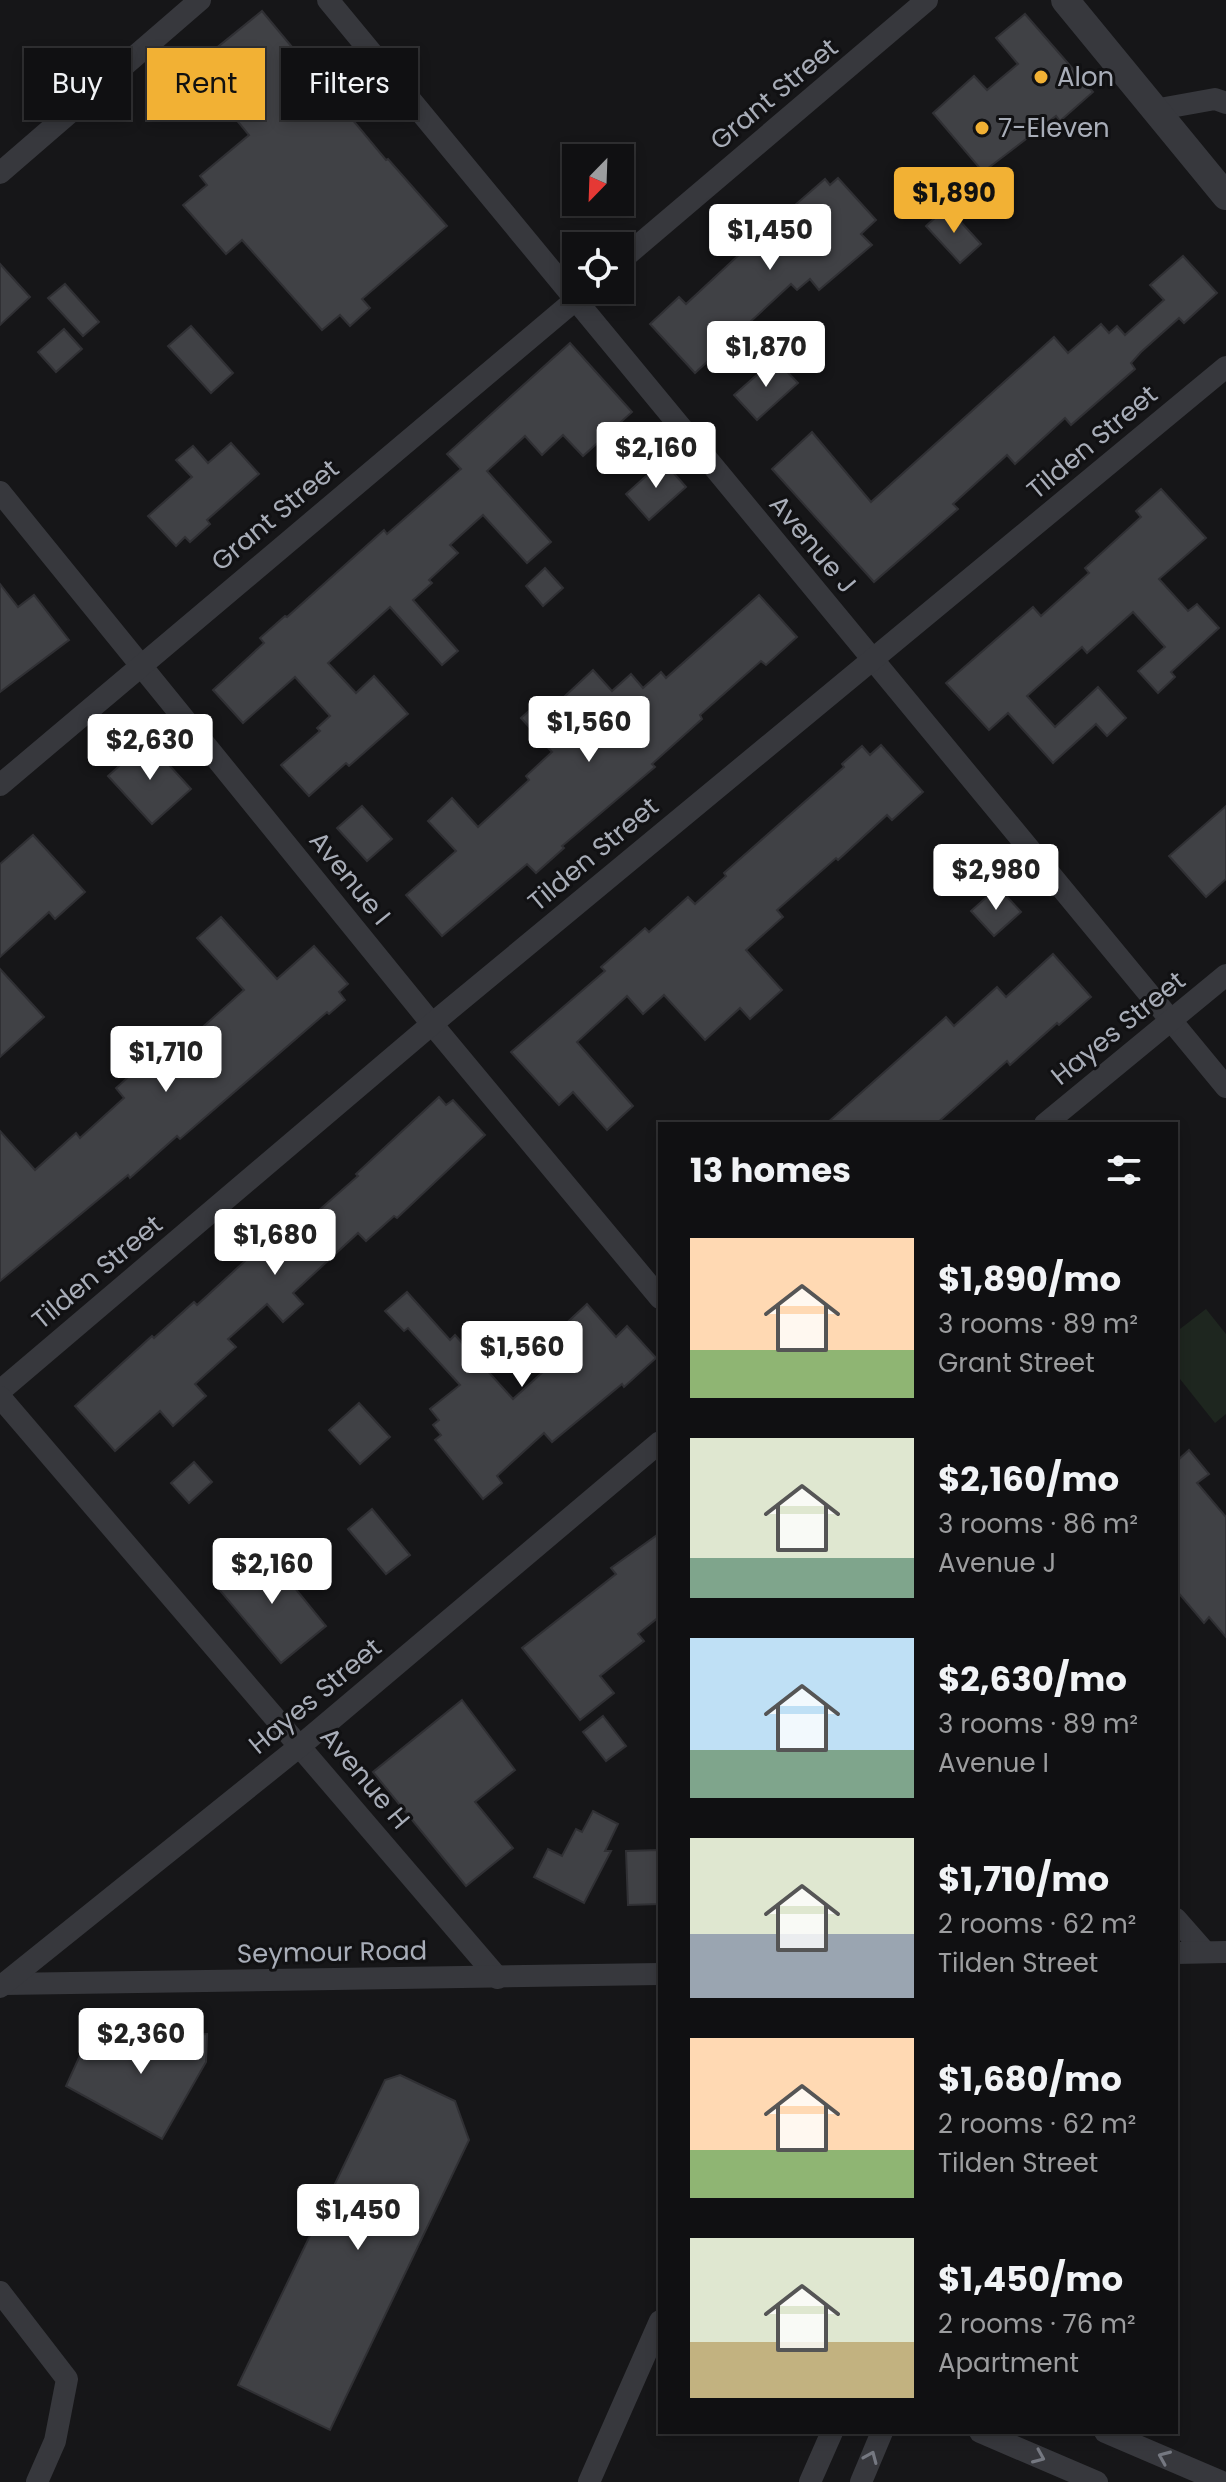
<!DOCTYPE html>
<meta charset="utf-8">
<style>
:root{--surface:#101012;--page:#1e1e20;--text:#f1f3f6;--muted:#9c9d9f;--line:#303032;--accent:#f2b134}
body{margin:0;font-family:Poppins,sans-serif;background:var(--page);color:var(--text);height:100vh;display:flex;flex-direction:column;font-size:30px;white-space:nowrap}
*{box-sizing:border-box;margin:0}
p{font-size:26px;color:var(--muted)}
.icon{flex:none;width:44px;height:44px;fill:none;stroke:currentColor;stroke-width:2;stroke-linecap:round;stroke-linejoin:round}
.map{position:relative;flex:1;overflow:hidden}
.details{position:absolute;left:658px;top:1122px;width:520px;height:1312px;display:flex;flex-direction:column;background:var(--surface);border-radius:0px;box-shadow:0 4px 12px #0003,0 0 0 2px var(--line)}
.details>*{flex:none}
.guide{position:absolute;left:24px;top:48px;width:514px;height:72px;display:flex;gap:16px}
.needle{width:52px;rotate:203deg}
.buttons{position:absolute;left:562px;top:144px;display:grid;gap:16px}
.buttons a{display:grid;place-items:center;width:72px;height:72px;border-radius:0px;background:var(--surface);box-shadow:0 4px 12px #0003,0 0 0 2px var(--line);font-size:40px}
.price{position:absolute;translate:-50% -68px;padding:0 18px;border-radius:8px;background:#fff;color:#222;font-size:26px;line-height:52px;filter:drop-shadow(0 2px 4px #0008)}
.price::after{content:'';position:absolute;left:50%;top:48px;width:24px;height:18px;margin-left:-12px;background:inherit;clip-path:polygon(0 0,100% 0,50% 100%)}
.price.on{background:var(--accent);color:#111}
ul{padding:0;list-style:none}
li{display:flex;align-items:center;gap:24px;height:200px;padding:0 32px}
li span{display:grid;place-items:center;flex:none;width:224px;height:160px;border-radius:0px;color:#555}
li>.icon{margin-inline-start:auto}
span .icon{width:96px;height:96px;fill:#fffc;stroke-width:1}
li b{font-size:34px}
h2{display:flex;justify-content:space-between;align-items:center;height:96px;padding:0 32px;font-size:34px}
.tag{padding:0 28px;border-radius:0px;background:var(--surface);box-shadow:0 4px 12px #0003,0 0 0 2px var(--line);font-size:28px;line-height:72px}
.tag.on{background:var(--accent);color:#111}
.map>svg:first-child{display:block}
.green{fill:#1e261f}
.building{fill:#404145;stroke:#303034;stroke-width:2}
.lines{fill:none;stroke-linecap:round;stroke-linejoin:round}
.minor{stroke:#37383d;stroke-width:22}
.tertiary{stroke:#37383d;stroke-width:28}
.oneway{stroke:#757881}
.poi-dot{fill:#f2b134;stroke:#111113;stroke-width:3}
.labels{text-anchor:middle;stroke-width:6;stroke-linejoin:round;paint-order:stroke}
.poi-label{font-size:26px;fill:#a8adb8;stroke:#111113;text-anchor:start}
.street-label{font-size:26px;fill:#a8adb8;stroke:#111113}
</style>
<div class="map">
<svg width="1226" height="2482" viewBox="0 0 1226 2482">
<rect width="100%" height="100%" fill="#161618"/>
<polygon class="green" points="1206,1309 1226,1334 1226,1414 1215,1423 1176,1374 1176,1332"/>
<g class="building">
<polygon points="262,11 386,160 388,159 447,226 362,299 370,308 350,326 340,315 322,330 242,240 226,254 183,205 207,185 200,176 249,135 193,67"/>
<polygon points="1025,14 1093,92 1060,121 1056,116 983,172 933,113 974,76 987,90 1018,64 996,38"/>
<polygon points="838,178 876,220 861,234 872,245 819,290 810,279 797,290 791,284 695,373 650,324 679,297 686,304 785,212 786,213 825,179 830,185"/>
<polygon points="947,207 981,244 960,263 926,226"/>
<polygon points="1183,256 1217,293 1184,323 1179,318 1141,352 1131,363 1135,369 1071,425 1065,418 1015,464 1007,455 953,504 958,509 874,582 772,469 812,432 871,502 1054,337 1068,353 1101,324 1109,333 1117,326 1125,335 1164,300 1150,285"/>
<polygon points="0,264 30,297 0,325"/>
<polygon points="65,284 99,322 83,336 48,298"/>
<polygon points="191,326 233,373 211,393 168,346"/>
<polygon points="64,329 82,349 56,372 38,352"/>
<polygon points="570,343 632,412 583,456 563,435 542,455 525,436 487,471 551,542 527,563 483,515 450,545 458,553 429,580 432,583 413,600 458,651 442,665 390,607 328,663 356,693 374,676 408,714 349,766 346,763 309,796 281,765 320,731 317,728 330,716 295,677 243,723 213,690 264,643 260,638 285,616 287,617 384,530 387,534 461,469 447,454"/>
<polygon points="775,359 798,383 757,420 734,395"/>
<polygon points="231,443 259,474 207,520 210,524 190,542 185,537 176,546 148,516 192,477 176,460 193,446 208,463"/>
<polygon points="663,461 686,487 649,520 626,494"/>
<polygon points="1161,489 1206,538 1159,579 1188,611 1197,604 1219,628 1171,672 1175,677 1158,693 1138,671 1165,647 1133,612 1087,653 1082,647 1027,696 1055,727 1098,687 1126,718 1107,736 1096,724 1053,763 1008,713 989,730 946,683 1033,607 1041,616 1089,573 1085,568 1141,517 1136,511"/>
<polygon points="545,568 563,588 543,606 526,586"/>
<polygon points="0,584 18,607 34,595 69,640 0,692"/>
<polygon points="759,595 797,637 766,665 761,661 700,715 702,719 652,764 655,767 562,846 564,848 536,873 527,864 442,936 406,895 456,851 428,821 452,798 478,827 529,780 526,776 552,752 521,718 540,701 549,711 593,670 612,691 631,674 643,688 661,672 666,678"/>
<polygon points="147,741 191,789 152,824 108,776"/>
<polygon points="881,745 923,792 892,820 887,815 838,860 836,858 777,910 783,917 746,950 782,990 750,1019 740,1008 705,1040 664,995 643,1014 627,996 577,1042 633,1106 607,1130 573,1092 559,1105 511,1052 605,971 601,967 645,928 649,932 688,897 695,904 726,876 724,873 844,767 842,764 862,746 870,755"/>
<polygon points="362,806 392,839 367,861 337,828"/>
<polygon points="1226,806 1226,879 1206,897 1169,856"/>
<polygon points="33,835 85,892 55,919 49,912 0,957 0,864"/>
<polygon points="998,887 1021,912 994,936 971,911"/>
<polygon points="221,917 277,979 314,946 348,984 339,992 345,1000 329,1014 327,1012 180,1139 177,1136 130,1178 128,1175 0,1281 0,1131 35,1170 76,1133 80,1138 124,1098 116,1088 157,1051 165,1061 244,990 197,938"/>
<polygon points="1053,954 1091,997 1059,1025 1057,1023 1010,1065 1007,1061 936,1124 826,1124 946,1017 954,1026 997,987 1006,997"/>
<polygon points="0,969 44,1017 0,1057"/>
<polygon points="439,1097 446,1105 453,1100 485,1135 397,1218 394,1216 366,1241 358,1233 293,1293 303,1304 283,1322 267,1304 228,1339 236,1347 195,1384 206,1396 173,1426 160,1411 115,1451 75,1406 152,1336 154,1338 194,1302 197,1305 293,1217 301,1226 358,1176 356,1174"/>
<polygon points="407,1292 450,1340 455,1335 513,1399 545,1370 527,1351 554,1327 558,1331 587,1304 616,1337 627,1326 656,1358 624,1387 622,1384 552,1442 544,1433 497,1476 502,1483 483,1499 435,1440 441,1435 433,1425 439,1420 430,1409 460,1385 408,1328 404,1331 385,1311"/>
<polygon points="359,1403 390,1437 360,1464 329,1430"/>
<polygon points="1189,1450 1209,1474 1197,1483 1226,1517 1226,1637 1209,1617 1204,1623 1176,1590 1176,1458 1178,1460"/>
<polygon points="194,1462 212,1482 189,1503 171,1483"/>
<polygon points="372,1509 410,1555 386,1574 348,1529"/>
<polygon points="660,1533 660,1616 638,1634 644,1641 600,1676 614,1693 580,1720 522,1648 616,1574 611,1568"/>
<polygon points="263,1549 326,1626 281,1663 217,1587"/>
<polygon points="462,1700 515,1770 475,1802 513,1848 466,1886 373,1772"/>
<polygon points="603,1716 626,1746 606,1761 583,1732"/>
<polygon points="593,1811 618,1824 605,1851 611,1851 584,1903 534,1877 548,1849 562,1856 576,1829 582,1832"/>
<polygon points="660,1850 660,1904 628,1905 626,1851"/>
<polygon points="207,2034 206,2062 162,2139 66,2086 88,2038"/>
<polygon points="400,2075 455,2101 469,2140 330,2430 238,2385 385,2080"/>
</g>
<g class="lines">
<g class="minor">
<polyline points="328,0 1226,1087"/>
<polyline points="1154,110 1215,99 1226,103"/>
<polyline points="0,173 200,0"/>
<polyline points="620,261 927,0"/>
<polyline points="0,492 432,1024 660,1298"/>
<polyline points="0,785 587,290"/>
<polyline points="1045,1124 1226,975"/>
<polyline points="0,1391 432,1024 1226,367"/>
<polyline points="0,1397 498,1978"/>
<polyline points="1176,1919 1205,1952"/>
<polyline points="1176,1953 1226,1952"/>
<polyline points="4,1984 660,1974"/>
<polyline points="0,1987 300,1746 660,1442"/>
<polyline points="0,2292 67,2379 55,2441 37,2482"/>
<polyline points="980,2432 1097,2482"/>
<polyline points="1105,2432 1222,2482"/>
<polyline points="589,2482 660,2321"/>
<polyline points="810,2482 832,2432"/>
<polyline points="861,2482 882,2432"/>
</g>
<polyline class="tertiary" points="1065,0 1226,196"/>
</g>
<defs><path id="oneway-chevron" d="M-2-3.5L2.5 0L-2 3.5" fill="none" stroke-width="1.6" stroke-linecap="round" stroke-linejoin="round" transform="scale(2)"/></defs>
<g class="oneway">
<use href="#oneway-chevron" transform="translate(871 2457) rotate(-67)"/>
<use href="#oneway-chevron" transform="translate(1039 2457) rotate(23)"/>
<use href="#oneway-chevron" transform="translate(1164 2457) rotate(-157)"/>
</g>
<g class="poi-dot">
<circle cx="1041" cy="77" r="8"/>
<circle cx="982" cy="128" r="8"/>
</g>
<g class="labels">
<g class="poi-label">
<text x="1057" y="86">Alon</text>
<text x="998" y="137">7-Eleven</text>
</g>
<g class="street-label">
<text transform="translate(774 94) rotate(-40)" y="9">Grant Street</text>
<text transform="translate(1092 442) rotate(-40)" y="9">Tilden Street</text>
<text transform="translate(275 515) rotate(-40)" y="9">Grant Street</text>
<text transform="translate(813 544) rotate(50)" y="9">Avenue J</text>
<text transform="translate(593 854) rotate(-40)" y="9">Tilden Street</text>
<text transform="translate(350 878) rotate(51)" y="9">Avenue I</text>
<text transform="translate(1118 1028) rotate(-39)" y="9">Hayes Street</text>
<text transform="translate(97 1272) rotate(-40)" y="9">Tilden Street</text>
<text transform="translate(315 1696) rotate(-40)" y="9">Hayes Street</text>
<text transform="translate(365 1778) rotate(50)" y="9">Avenue H</text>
<text transform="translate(332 1952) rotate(-1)" y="9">Seymour Road</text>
</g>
</g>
</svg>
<div class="buttons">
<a><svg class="needle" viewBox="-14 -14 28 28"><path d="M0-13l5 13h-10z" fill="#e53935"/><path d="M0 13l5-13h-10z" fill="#9c9d9f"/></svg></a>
<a><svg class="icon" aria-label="locate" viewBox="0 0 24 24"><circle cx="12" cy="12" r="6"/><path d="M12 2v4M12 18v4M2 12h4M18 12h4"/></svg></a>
</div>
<b class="price on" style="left:954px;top:235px">$1,890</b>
<b class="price" style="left:770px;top:272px">$1,450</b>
<b class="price" style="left:766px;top:389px">$1,870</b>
<b class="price" style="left:656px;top:490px">$2,160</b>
<b class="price" style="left:589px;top:764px">$1,560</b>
<b class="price" style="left:150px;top:782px">$2,630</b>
<b class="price" style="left:996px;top:912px">$2,980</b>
<b class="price" style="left:166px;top:1094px">$1,710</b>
<b class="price" style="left:275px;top:1277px">$1,680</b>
<b class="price" style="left:522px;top:1389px">$1,560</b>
<b class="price" style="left:272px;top:1606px">$2,160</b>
<b class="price" style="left:141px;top:2076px">$2,360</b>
<b class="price" style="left:358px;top:2252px">$1,450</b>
<div class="guide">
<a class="tag">Buy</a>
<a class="tag on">Rent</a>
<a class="tag">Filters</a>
</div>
<section class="details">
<h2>13 homes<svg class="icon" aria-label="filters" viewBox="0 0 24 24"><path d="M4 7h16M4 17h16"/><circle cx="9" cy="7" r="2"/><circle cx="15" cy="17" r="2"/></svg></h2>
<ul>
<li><span style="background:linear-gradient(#ffd9b3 70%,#8fb573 0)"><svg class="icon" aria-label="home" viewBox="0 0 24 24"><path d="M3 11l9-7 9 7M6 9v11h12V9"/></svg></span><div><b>$1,890/mo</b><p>3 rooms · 89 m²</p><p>Grant Street</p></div></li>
<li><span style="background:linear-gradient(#dfe7d0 75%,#7fa58c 0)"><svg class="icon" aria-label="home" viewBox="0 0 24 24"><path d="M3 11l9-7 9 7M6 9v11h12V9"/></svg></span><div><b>$2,160/mo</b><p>3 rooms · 86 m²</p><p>Avenue J</p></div></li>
<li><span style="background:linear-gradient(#bfe0f5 70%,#7fa58c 0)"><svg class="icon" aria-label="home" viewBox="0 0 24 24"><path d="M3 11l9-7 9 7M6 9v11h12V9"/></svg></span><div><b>$2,630/mo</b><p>3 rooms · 89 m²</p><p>Avenue I</p></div></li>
<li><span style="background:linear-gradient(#dfe7d0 60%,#9aa5b1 0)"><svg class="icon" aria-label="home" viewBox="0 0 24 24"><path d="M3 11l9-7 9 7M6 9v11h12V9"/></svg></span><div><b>$1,710/mo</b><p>2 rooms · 62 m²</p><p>Tilden Street</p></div></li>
<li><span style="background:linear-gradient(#ffd9b3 70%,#8fb573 0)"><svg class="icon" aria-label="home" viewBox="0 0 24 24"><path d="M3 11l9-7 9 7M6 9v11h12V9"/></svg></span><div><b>$1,680/mo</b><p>2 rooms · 62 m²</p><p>Tilden Street</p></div></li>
<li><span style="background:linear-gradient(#dfe7d0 65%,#c2b280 0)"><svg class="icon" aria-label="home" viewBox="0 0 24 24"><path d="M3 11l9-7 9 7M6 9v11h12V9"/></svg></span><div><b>$1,450/mo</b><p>2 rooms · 76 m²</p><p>Apartment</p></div></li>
</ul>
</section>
</div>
